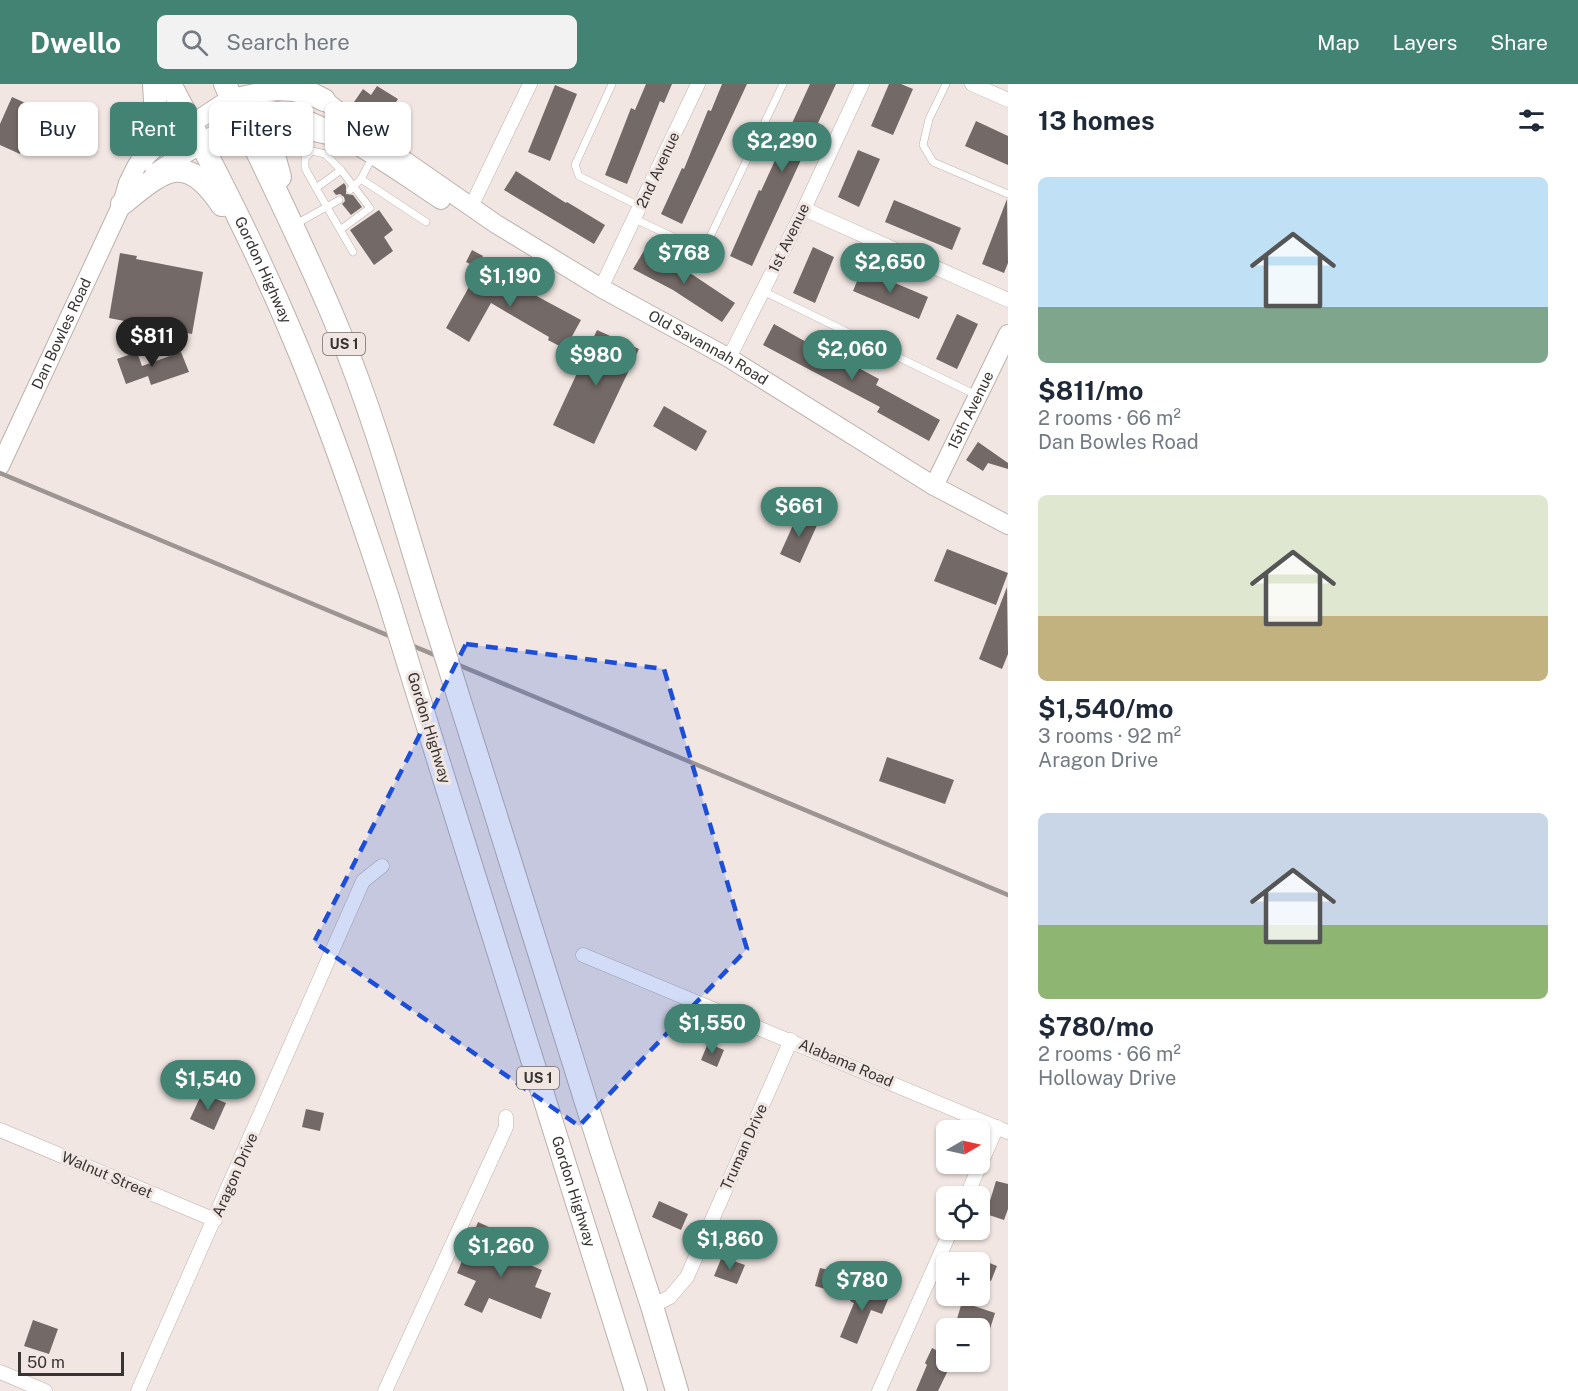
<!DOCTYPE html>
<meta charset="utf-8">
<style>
:root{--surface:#fff;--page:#f2f2f3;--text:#1f2937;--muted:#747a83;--accent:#428373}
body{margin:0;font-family:"Public Sans",sans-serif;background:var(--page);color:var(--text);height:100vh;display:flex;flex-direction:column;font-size:22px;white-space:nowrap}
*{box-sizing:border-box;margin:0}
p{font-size:20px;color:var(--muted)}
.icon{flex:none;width:33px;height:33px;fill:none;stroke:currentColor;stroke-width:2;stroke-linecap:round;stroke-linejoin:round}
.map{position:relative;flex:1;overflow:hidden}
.side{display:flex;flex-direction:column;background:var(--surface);width:570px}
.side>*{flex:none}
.top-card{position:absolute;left:18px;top:18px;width:570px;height:54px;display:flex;gap:12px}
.needle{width:39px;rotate:81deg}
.fabs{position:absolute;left:936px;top:1036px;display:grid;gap:12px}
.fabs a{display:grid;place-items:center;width:54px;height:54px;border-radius:9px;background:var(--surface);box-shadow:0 2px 4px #0004;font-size:30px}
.scale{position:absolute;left:18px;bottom:15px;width:106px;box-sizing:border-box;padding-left:6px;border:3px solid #383432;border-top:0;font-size:16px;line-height:21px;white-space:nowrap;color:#383432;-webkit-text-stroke:4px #f1e6e2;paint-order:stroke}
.price{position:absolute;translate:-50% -51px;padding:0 14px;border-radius:21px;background:var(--accent);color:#fff;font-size:20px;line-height:39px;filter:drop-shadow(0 2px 3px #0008)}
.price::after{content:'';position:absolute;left:50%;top:36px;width:18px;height:14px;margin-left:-9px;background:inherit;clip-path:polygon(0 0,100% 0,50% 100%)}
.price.on{background:#222;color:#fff}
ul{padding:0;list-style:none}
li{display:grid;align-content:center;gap:12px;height:318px;padding:0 30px}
li span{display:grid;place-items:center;height:186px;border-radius:9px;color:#555}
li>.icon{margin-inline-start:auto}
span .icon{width:108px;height:108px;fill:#fffc;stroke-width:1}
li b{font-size:26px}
h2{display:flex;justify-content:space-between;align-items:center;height:72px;padding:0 30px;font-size:26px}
.tag{padding:0 21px;border-radius:9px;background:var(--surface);box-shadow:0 2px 4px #0004;font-size:21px;line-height:54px}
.tag.on{background:var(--accent);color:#fff}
header{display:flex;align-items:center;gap:36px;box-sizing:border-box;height:84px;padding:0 30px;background:var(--accent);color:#fff}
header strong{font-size:28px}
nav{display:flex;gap:33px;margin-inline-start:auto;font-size:21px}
.search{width:420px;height:54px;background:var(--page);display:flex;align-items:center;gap:15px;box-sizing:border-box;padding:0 21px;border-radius:9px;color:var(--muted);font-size:22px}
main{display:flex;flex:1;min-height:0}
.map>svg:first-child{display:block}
.building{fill:#736966}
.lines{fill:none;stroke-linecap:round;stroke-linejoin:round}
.service-casing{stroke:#bcb1ad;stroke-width:8}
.minor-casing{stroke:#bcb1ad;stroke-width:15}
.tertiary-casing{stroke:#bcb1ad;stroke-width:20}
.trunk-casing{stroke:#bcb1ad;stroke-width:24}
.service{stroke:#fff;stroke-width:7}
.minor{stroke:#fff;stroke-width:14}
.tertiary{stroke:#fff;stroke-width:18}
.trunk{stroke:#fff;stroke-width:22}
.rail{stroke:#9c9592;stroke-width:4.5}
.trunk-bridge-casing{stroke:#bcb1ad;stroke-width:24;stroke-linecap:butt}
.trunk-bridge{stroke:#fff;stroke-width:22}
.marked{fill:#1d4ed8;fill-opacity:0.2;stroke:#1d4ed8;stroke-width:4.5;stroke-dasharray:12 8;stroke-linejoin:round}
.labels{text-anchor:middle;stroke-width:6;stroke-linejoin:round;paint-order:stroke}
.shield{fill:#f1e6e2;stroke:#706967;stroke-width:1.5}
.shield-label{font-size:14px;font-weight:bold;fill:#383432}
.street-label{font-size:15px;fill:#383432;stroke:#f1e6e2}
</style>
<header>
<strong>Dwello</strong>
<div class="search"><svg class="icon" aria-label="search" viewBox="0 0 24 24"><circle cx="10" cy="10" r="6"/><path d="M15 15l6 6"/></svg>Search here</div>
<nav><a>Map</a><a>Layers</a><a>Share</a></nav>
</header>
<main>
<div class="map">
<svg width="1008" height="1307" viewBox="0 0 1008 1307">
<rect width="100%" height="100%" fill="#f1e6e2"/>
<g class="building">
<polygon points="646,0 672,0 664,19 660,17 627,100 605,91 631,24 635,26"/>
<polygon points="722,0 747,0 682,140 661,130 682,84 684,85 708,26 711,27"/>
<polygon points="810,0 836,0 752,182 730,172 759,106 761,107"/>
<polygon points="889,0 901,0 913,5 893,51 871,42"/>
<polygon points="555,1 577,10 550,77 528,68"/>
<polygon points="377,2 398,15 384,37 354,18 363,5 371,11"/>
<polygon points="12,13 39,25 20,70 0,61 0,40"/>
<polygon points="976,37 1008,52 1008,81 965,62"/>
<polygon points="858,66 880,75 859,123 838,113"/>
<polygon points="516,87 566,119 567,118 605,141 594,160 504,106"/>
<polygon points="344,99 346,102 346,110 353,111 362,123 351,131 342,120 345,117 344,113 340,110 336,111 333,107"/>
<polygon points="1007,115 1008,179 1004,189 982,180"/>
<polygon points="894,116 961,144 952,166 885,138"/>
<polygon points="379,126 393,146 384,153 393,167 374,181 350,146"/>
<polygon points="813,163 834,173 815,219 793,209"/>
<polygon points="645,165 693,191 735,219 722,238 673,206 633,185"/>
<polygon points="472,166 483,172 476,183 466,178"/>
<polygon points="120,169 137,172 136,175 203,188 192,250 109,234"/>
<polygon points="483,178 522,201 520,203 581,236 565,265 548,256 549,253 491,219 469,258 446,244"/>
<polygon points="862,185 928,213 919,235 853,207"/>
<polygon points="957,230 978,240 957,285 936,275"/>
<polygon points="774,240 826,269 827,267 879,295 876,301 940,336 929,357 877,328 880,323 763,261"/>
<polygon points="597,246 639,265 594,360 553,341"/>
<polygon points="137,268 142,282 181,268 189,288 151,301 148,292 126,300 117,275"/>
<polygon points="664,322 707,347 696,367 653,342"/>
<polygon points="978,358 1008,379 1008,385 988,379 983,387 966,376"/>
<polygon points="798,430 818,439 800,479 780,470"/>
<polygon points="947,465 1008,489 996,521 934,497"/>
<polygon points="1007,503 1008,570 1002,585 979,575"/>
<polygon points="887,673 954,696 945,720 879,697"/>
<polygon points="708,959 724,966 717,983 701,976"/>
<polygon points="202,1009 226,1019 214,1046 190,1035"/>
<polygon points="306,1025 324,1029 320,1047 302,1043"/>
<polygon points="996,1097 1008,1100 1008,1125 1004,1136 986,1130"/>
<polygon points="659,1117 688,1130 681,1146 652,1133"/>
<polygon points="478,1138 491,1144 484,1162 542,1186 535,1203 551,1209 541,1235 489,1214 482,1229 464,1221 476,1197 457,1189"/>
<polygon points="721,1175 730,1179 731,1176 745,1181 737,1200 714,1192"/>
<polygon points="980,1175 997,1182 991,1197 980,1192"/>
<polygon points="820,1184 837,1188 832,1207 815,1202"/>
<polygon points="857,1200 889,1213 882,1230 871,1226 857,1260 840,1253 854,1219 850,1217"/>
<polygon points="962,1218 995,1229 990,1245 954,1245"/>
<polygon points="33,1236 58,1245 49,1270 24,1262"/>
<polygon points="946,1246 946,1278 952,1278 938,1307 916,1307 927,1281 925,1279 932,1264 938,1267"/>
</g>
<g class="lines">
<defs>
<g id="service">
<polyline points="612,0 575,81 579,92 641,123"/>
<polyline points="946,0 929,35 923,61 933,78 1008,110"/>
<polyline points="361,95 426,138"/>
<polyline points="316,104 305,84 305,74 312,67 325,70 341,86"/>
<polyline points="350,106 361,95 373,72"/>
<polyline points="635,135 688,160 709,155 783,0"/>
<polyline points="294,141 339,116"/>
<polyline points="340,146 370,124 341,86 316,104 353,168"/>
<polyline points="763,207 976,311"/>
</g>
<g id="minor">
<polyline points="972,0 1008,16"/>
<polyline points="471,123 530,0"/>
<polyline points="804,125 1008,216"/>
<polyline points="601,204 698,0"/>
<polyline points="729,274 804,125 862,0"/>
<polyline points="583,871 1008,1048"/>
<polyline points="0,1046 215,1136"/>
<polyline points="966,1113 997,1043"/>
<polyline points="652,1222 670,1213 687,1193 791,956"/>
<polyline points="0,1288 45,1307"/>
<polyline points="138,1307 363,797 382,782"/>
<polyline points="385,1307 502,1052 506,1043 506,1033"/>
<polyline points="879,1307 951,1146"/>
</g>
<g id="tertiary">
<path d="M154 90C170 78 188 69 204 58 220 47 235 32 254 27 303 16 399 89 441 116"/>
<path id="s1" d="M0 382 122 120 128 99 137 81 155 64 231 14 255 9 279 7 294 8 324 16 395 70 496 140 601 204 729 274 934 402 1008 441"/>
<path id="s2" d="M934 402 1008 250"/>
</g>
<g id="trunk">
<path id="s3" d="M170 0C204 64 238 129 268 196 315 298 352 405 387 511"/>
<path d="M225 0C263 82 305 163 339 247 377 339 403 437 433 532"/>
<polyline points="292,0 324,16"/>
<polyline points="142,76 156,35 154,0"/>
<path d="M280 93 273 68 276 54C300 40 310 45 336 51"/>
<path d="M122 120C164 86 185 66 222 121"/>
<path id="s4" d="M440 682 636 1307"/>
<polyline points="487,703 601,1066 652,1222 677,1307"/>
</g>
</defs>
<use href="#service" class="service-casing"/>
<use href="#minor" class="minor-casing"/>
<use href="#tertiary" class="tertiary-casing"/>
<use href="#trunk" class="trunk-casing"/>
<use href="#service" class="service"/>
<use href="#minor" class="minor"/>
<use href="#tertiary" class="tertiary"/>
<use href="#trunk" class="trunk"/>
<polyline class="rail" points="0,389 1008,811"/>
<defs>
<g id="trunk-bridge">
<polyline points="387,511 440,682"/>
<polyline points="433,532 487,703"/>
</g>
</defs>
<use href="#trunk-bridge" class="trunk-bridge-casing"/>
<use href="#trunk-bridge" class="trunk-bridge"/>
</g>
<path class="marked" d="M466 560 664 585 747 865 579 1042 314 858Z"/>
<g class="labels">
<g class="shield">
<rect x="323" y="249" width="42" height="22" rx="4.5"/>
<rect x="517" y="983" width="42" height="22" rx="4.5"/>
</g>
<g class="shield-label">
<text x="344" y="265">US 1</text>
<text x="538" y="999">US 1</text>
</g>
<g class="street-label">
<text transform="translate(658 86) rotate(-65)" y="5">2nd Avenue</text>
<text transform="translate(789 154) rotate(-64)" y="5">1st Avenue</text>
<text dy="5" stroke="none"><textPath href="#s3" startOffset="208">Gordon Highway</textPath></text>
<text dy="5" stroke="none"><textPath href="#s1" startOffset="146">Dan Bowles Road</textPath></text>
<text dy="5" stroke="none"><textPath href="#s1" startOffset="999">Old Savannah Road</textPath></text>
<text dy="5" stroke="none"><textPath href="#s2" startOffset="84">15th Avenue</textPath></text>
<text transform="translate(429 644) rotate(73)" y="5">Gordon Highway</text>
<text transform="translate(846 979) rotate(23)" y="5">Alabama Road</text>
<text transform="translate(744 1063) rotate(-66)" y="5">Truman Drive</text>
<text transform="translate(107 1091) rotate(23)" y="5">Walnut Street</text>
<text transform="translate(235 1091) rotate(-66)" y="5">Aragon Drive</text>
<text dy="5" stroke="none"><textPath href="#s4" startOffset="446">Gordon Highway</textPath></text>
</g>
</g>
</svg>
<div class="fabs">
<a><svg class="needle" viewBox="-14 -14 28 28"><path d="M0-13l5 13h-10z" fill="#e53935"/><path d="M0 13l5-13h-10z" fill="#747a83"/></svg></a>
<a><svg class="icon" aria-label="locate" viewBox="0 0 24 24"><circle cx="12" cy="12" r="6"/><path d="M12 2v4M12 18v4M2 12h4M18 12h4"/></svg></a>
<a>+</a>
<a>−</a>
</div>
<div class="scale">50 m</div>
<b class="price" style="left:782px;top:89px">$2,290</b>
<b class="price" style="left:684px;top:201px">$768</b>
<b class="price" style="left:890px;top:210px">$2,650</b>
<b class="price" style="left:510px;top:224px">$1,190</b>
<b class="price on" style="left:152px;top:284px">$811</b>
<b class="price" style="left:852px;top:297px">$2,060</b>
<b class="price" style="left:596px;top:303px">$980</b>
<b class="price" style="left:799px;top:454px">$661</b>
<b class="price" style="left:712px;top:971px">$1,550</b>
<b class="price" style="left:208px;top:1027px">$1,540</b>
<b class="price" style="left:730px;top:1187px">$1,860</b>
<b class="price" style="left:501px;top:1194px">$1,260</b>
<b class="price" style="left:862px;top:1228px">$780</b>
<div class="top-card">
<a class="tag">Buy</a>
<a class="tag on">Rent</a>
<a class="tag">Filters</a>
<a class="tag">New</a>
</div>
</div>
<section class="side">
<h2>13 homes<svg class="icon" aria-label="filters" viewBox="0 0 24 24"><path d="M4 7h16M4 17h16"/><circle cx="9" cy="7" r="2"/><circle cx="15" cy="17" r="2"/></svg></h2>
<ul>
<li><span style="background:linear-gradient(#bfe0f5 70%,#7fa58c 0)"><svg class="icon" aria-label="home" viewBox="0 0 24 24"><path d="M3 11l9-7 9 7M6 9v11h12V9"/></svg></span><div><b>$811/mo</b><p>2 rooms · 66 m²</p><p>Dan Bowles Road</p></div></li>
<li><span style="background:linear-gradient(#dfe7d0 65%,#c2b280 0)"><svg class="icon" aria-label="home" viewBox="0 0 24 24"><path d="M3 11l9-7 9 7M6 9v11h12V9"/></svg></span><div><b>$1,540/mo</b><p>3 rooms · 92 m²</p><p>Aragon Drive</p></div></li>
<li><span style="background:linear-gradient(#c9d6e8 60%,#8fb573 0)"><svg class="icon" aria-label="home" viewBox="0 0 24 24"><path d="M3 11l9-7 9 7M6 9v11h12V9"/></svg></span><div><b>$780/mo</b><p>2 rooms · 66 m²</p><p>Holloway Drive</p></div></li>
</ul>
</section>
</main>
